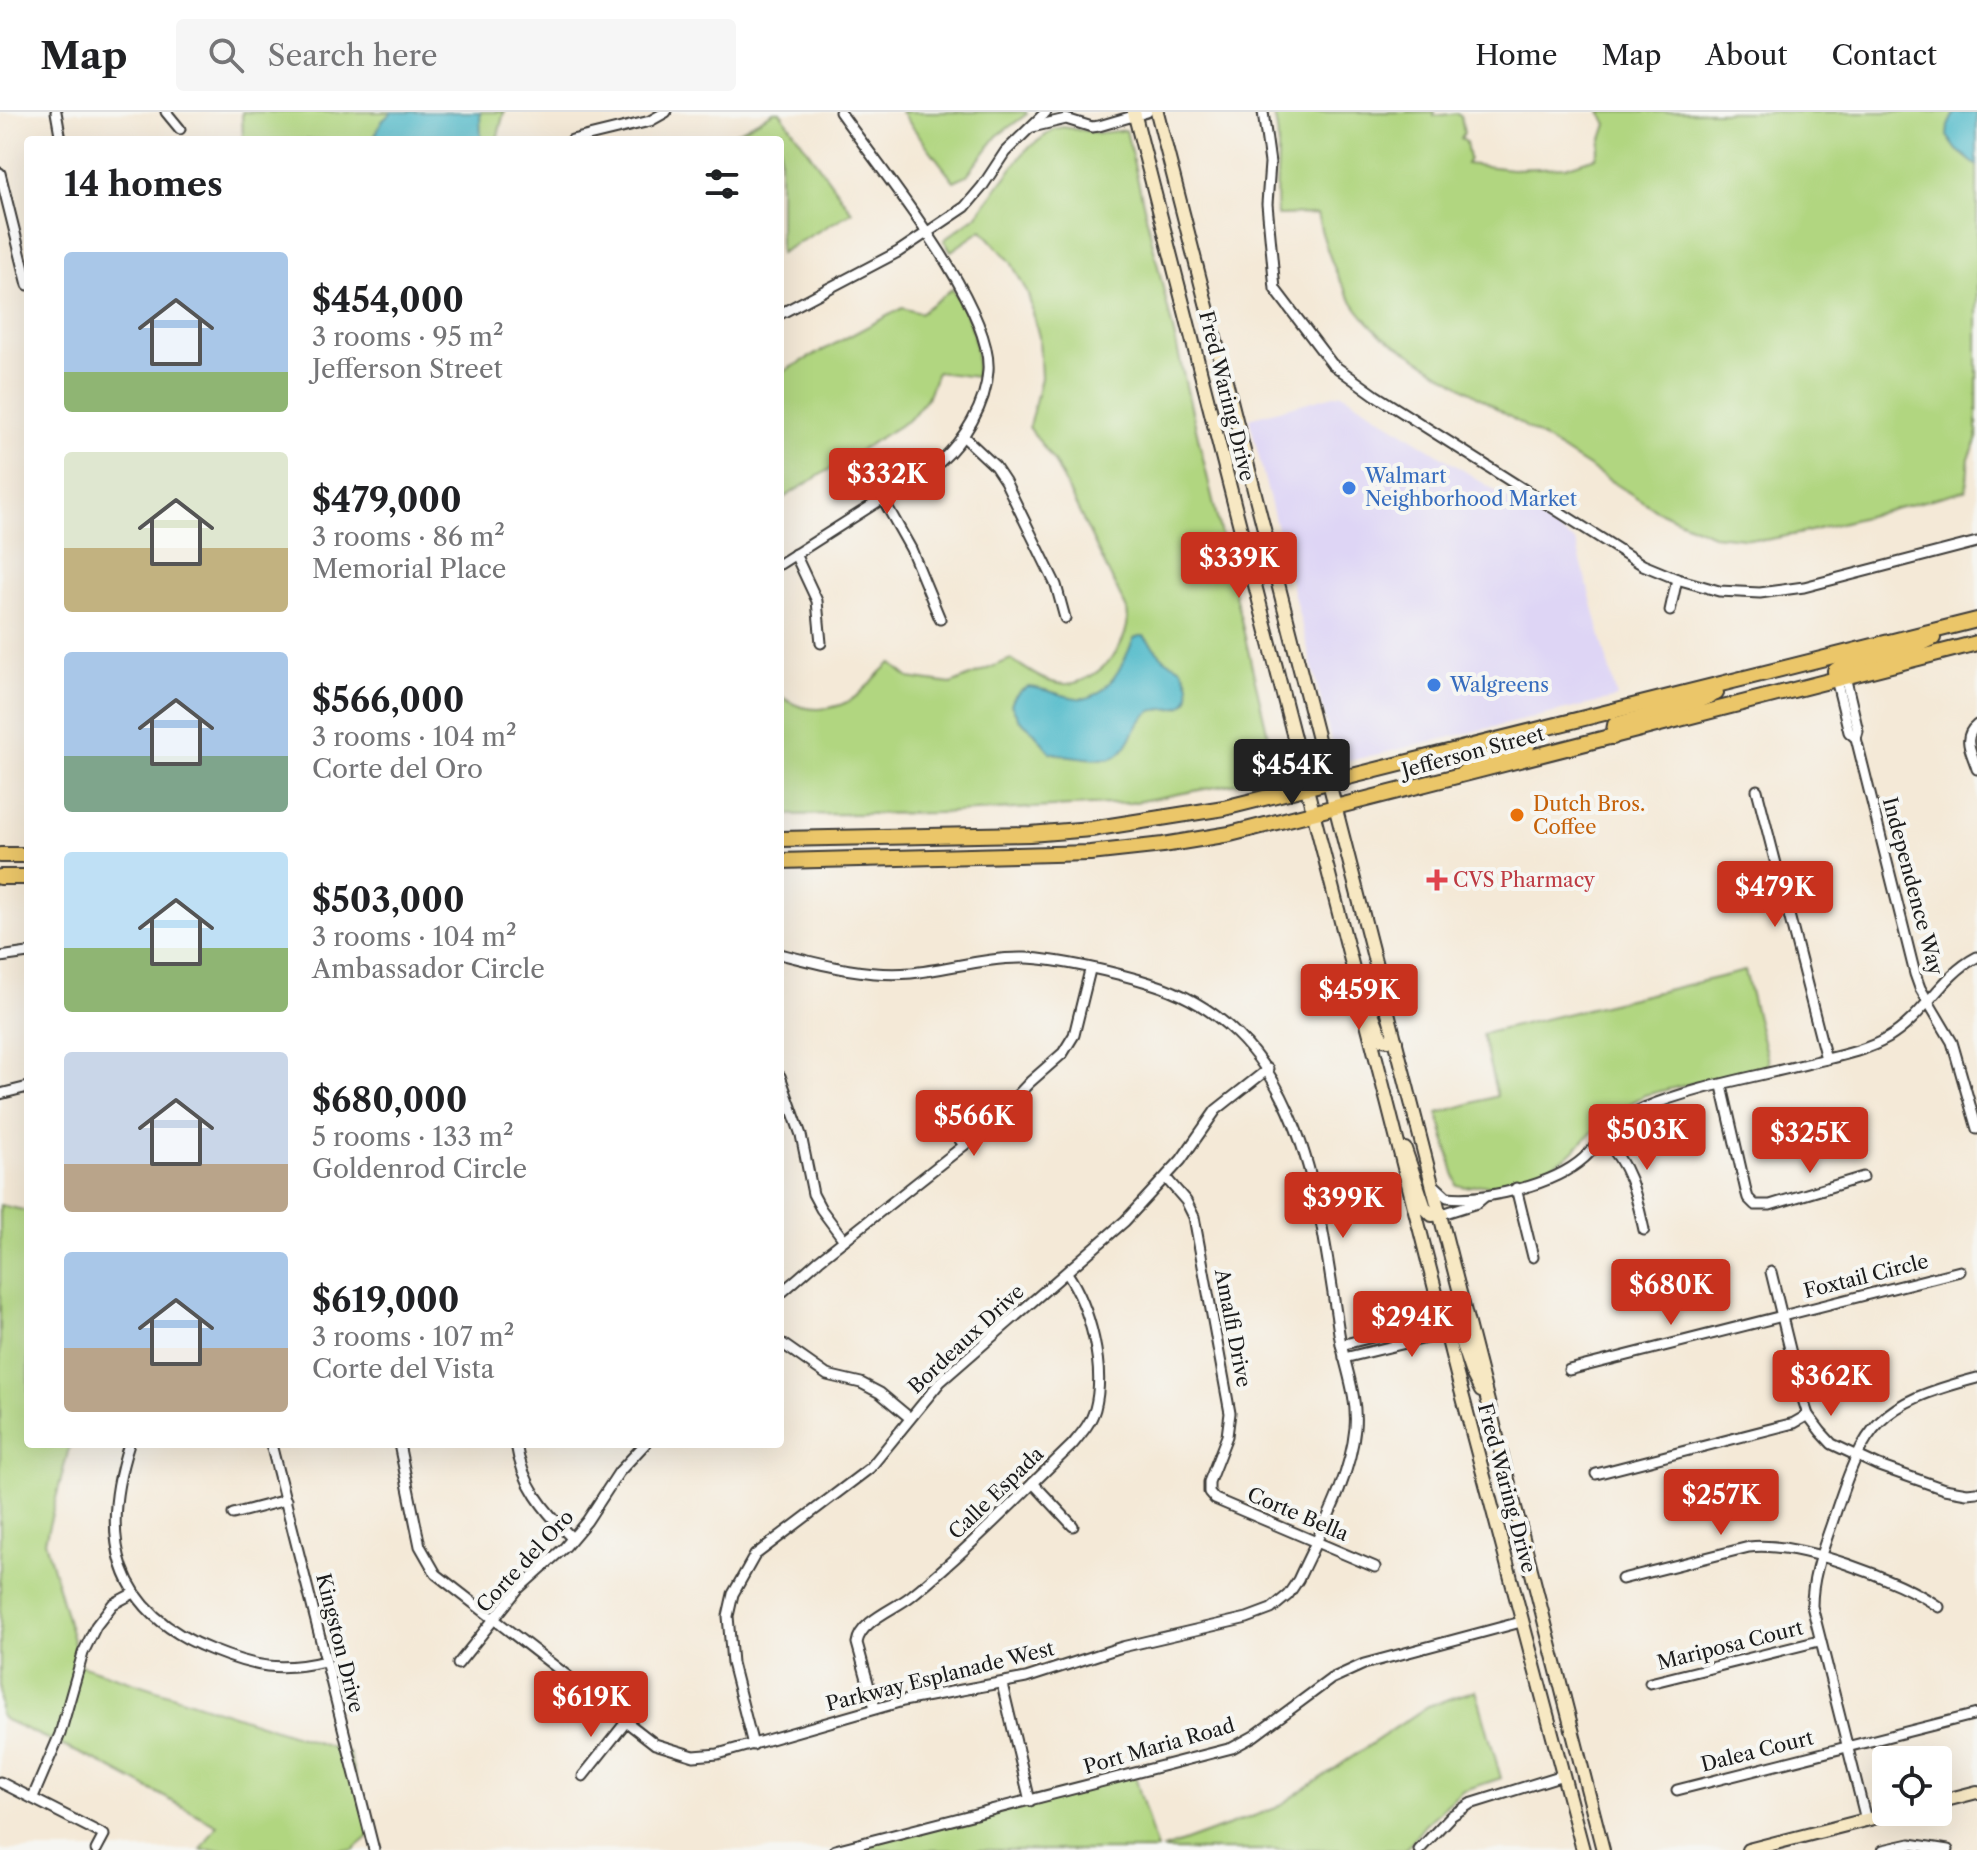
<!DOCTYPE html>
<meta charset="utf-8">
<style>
:root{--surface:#fff;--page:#f6f6f6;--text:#202124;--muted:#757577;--line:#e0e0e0;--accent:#c8321e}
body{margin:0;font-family:"Libre Caslon Text",serif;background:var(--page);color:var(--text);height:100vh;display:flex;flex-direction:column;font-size:30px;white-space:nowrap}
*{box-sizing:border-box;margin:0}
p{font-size:26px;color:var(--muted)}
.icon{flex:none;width:44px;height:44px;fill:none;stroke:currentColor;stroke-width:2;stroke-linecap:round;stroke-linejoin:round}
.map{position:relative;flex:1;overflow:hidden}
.details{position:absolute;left:24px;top:24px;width:760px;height:1312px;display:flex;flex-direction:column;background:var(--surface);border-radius:8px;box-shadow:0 8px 32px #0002}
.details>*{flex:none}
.controls{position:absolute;left:1872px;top:1634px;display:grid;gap:16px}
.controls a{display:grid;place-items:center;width:80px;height:80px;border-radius:8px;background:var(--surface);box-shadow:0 8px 32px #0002;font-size:40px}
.price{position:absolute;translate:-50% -68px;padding:0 18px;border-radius:8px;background:var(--accent);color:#fff;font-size:26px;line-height:52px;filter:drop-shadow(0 2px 4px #0008)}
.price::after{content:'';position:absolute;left:50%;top:48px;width:24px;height:18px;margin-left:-12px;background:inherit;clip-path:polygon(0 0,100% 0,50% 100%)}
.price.on{background:#222;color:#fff}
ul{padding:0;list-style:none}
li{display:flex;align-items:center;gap:24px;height:200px;padding:0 40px}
li span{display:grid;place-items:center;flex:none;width:224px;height:160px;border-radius:8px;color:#555}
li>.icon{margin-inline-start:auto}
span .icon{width:96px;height:96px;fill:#fffc;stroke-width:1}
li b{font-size:34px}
h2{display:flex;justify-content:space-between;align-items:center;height:96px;padding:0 40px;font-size:34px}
header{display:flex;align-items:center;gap:48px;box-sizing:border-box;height:112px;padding:0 40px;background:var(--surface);border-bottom:2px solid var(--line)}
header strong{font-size:38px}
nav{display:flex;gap:44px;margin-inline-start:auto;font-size:28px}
.search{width:560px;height:72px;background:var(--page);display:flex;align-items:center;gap:20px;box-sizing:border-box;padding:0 28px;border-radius:8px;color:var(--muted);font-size:30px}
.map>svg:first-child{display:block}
.built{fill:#ded5f5}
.green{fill:#b1d680;stroke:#66794e;stroke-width:2}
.water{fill:#4db9c9;stroke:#346a72;stroke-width:2}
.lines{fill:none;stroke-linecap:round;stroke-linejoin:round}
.minor-casing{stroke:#3c3b38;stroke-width:13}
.secondary-casing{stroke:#3c3b38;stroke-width:16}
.primary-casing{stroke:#3c3b38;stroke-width:18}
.minor{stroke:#fff;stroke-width:9}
.secondary{stroke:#f7e8c3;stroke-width:12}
.primary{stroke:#ebc669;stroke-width:14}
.shop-dot{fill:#3f7fe0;stroke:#f6f6f2;stroke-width:3}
.food-dot{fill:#e8710a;stroke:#f6f6f2;stroke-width:3}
.health-dot{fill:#e0444e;stroke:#f6f6f2;stroke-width:3}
.labels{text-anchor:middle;stroke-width:8;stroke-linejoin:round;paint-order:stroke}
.street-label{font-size:20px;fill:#1c1c1c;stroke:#f6f6f2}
.shop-label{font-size:20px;fill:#366cbe;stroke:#f6f6f2;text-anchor:start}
.food-label{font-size:20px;fill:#c56008;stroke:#f6f6f2;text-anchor:start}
.health-label{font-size:20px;fill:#be3a42;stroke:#f6f6f2;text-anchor:start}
</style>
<header>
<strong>Map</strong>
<div class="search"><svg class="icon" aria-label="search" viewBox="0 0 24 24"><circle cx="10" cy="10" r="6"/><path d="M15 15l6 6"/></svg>Search here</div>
<nav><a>Home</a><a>Map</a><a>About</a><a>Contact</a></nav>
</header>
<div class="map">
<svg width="1977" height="1738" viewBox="0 0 1977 1738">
<rect width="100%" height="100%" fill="#f6f6f2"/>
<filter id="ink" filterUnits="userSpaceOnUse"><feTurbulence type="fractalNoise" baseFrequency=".0125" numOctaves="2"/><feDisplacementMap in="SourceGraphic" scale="16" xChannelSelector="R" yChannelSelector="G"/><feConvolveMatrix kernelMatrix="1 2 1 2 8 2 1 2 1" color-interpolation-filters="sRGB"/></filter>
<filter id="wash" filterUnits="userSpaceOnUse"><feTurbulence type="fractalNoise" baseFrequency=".006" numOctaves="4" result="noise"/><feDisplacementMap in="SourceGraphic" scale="32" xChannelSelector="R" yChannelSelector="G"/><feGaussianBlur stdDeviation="1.8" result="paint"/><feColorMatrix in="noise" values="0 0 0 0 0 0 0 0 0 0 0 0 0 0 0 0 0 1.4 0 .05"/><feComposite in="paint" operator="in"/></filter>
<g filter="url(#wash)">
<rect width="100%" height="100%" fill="#f4e9d7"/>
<polygon class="built" points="1342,281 1576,430 1617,586 1349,649 1334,640 1249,306"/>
<g class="green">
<polygon points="242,0 504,0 497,28 243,28"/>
<polygon points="774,0 780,0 852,100 780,141 780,28 723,28"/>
<polygon points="901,0 1026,0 1027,2 997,24 967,63 954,69"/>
<path d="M1273 0H1435L1434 4 1457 1 1461 5 1464 21 1461 26 1466 30 1469 47 1466 52 1512 57 1565 55 1596 45 1607 12 1600 0H1977V329L1969 346 1966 378 1803 421 1765 428 1713 423 1658 399 1381 223C1345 190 1328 148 1317 102L1277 103C1273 68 1284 34 1273 0Z"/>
<path d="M1063 15 1099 21 1126 18 1275 653 1269 665 1130 691 936 701 780 703V583C802 602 835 601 858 583 869 573 879 561 891 551L909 566 951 572 1011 547C1027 557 1046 573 1067 572 1100 570 1133 529 1127 498L1055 351 1029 315 1041 266 1039 225 1028 182 1011 150 982 118 951 139 944 128 976 104 1026 38 1054 17Z"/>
<path d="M952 177C971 205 979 231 976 265L937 260 927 286 910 307 780 388V261L902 196 920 201Z"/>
<polygon points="1745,859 1769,953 1645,983 1610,1003 1567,1045 1535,1062 1491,1074 1482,1072 1466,1075 1457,1073 1438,1001 1497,984 1482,922"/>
<polygon points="0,1093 28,1099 28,1332 70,1332 45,1429 80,1553 349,1641 370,1724 353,1738 201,1738 217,1713 101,1651 3,1607 0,1602"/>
<polygon points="1476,1578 1501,1666 1462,1679 1425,1713 1405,1738 1161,1738 1276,1696 1428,1594"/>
<polygon points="1134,1661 1157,1738 869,1738 867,1730"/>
</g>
<g class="water">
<polygon points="392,0 480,0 481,28 373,28 382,9"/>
<polygon points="1977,0 1977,54 1957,38 1947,24 1948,14 1954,1"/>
<path d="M1139 524H1144C1151 532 1157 540 1165 547 1170 551 1177 552 1181 556 1184 560 1188 569 1189 573 1193 605 1163 593 1150 600 1133 611 1130 641 1111 646 1100 649 1060 643 1050 640L1032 618 1019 607 1011 593C1014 583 1019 579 1028 575 1046 576 1060 584 1077 586 1107 590 1125 549 1134 526Z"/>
</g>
</g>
<g filter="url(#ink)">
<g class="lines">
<defs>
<g id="minor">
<polyline points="56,0 61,28"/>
<polyline points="166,0 180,17"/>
<polyline points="1263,0 1270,51 1267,92 1275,177 1332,252 1375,283 1643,453 1677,467 1719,479 1760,481 1804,475 1977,430"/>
<polyline points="1032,15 1066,7 1092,15 1099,14 1147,0"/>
<polyline points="572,28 650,9 666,0"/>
<polyline points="0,61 28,173"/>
<polyline points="780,202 898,140 965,95 982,75 1005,40 1046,0"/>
<polyline points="963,324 995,354 1005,369 1056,473 1065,506"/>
<polyline points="883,387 911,437 940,507"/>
<polyline points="795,442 817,489 821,531"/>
<path d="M780 452 940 350C964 328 986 293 988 259 993 193 880 57 840 0"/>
<polyline points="1670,499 1677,467"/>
<polyline points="1845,564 1858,619 1856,626 1915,862 1920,876 1952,930 1977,1017"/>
<polyline points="1836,567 1849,620 1856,626"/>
<path d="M1977 613C1961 626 1972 640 1977 657"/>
<polyline points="1757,678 1826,947"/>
<polyline points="0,845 28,841"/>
<polyline points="780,964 801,1023 813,1082 821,1097 844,1128"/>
<polyline points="1722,974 1746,1079 1748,1086 1755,1093 1770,1093 1863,1065"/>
<polyline points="0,982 28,975"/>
<polyline points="927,986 964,1033"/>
<path d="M1603 1026C1630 1053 1636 1082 1644 1118"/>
<polyline points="1166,1066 1186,1089 1194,1105 1230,1301 1227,1324 1209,1370 1209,1380 1215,1387 1375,1455"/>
<path d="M1435 1074 1447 1085C1486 1089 1554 1073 1584 1046 1603 1028 1619 1007 1644 996 1693 975 1761 964 1814 950 1839 944 1865 939 1888 926 1924 905 1940 864 1977 845"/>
<polyline points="1516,1076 1533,1145"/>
<polyline points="1442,1102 1477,1091 1484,1085"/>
<polyline points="1771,1160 1800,1278 1808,1303 1821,1320 1832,1332 1879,1354 1944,1377 1967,1381 1977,1380"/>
<polyline points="780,1182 819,1148 986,1016 1030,970 1063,941 1074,923 1090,858"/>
<polyline points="780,1230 827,1263 861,1271 880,1281 910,1306"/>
<polyline points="1341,1233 1427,1211"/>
<polyline points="1344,1246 1447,1221"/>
<polyline points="1569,1258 1960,1159"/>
<path d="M129 1332C99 1425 114 1500 212 1538 254 1555 280 1560 325 1549"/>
<polyline points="271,1332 374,1738"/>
<path d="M399 1332 420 1434 436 1462 655 1632 694 1644 718 1642 903 1589 1026 1566 1122 1535 1247 1506 1271 1497 1288 1483 1298 1468C1320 1420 1350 1369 1355 1316 1358 1283 1344 1253 1339 1221 1318 1086 1304 918 1150 871 1118 861 1058 847 1025 846 987 845 949 857 911 861 867 865 823 853 780 842"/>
<path d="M516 1332C522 1372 544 1399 572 1426"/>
<polyline points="1596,1362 1794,1311 1808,1303"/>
<polyline points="1033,1371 1073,1414"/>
<polyline points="233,1402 286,1388"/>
<path d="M1622 1467 1749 1435C1798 1429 1899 1467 1939 1495"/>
<polyline points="458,1552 518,1477 565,1435 587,1409 619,1360 645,1332"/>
<polyline points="1650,1571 1819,1529"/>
<polyline points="1002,1572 1030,1689"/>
<path d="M875 1596 857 1531C860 1509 895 1497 911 1484 968 1438 1019 1384 1072 1333 1081 1322 1091 1311 1095 1297 1106 1256 1090 1195 1067 1161"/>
<polyline points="753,1633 732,1551 728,1504 733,1482 755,1443 870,1356 941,1269 1125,1109 1181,1048 1216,998 1268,957"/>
<polyline points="583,1664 626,1610"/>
<polyline points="0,1670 104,1723 96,1738"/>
<polyline points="1677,1678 1977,1602"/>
<polyline points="33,1685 60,1622 83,1541 96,1514 113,1492 134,1481"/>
<path d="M1866 1708 1812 1494C1812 1462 1824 1435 1834 1405 1865 1310 1878 1292 1977 1266"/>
<polyline points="835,1738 1232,1636 1254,1624 1331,1567 1364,1552 1521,1510"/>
<polyline points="1419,1738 1451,1704 1470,1692 1563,1663"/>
<polyline points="1883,1738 1910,1732 1948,1738"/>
</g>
<g id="secondary">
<polyline points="1134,0 1457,1263 1583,1738"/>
<polyline points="1157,0 1603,1738"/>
<polyline points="1371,898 1382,927 1396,929"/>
<polyline points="1405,1037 1425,1096 1432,1103 1442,1102"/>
<polyline points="1427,1211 1443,1207 1455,1212 1471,1259 1481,1279"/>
<polyline points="1938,1690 1977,1680"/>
<polyline points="1748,1738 1897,1700"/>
</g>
<g id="primary">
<polyline points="1836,567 1835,559 1842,554 1912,536 1933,526"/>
<polyline points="1613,625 1615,613 1690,592 1716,581"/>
<polyline points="1464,660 1483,647 1527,634 1529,630 1526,622"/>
<polyline points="780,727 1030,722 1091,717 1224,696 1977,508"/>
<polyline points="0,743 28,743"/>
<polyline points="780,749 1090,741 1163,733 1230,722 1977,531"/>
<polyline points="0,765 28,765"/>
</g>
</defs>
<use href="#minor" class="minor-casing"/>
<use href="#secondary" class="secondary-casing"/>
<use href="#primary" class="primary-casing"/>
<use href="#minor" class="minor"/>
<use href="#secondary" class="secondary"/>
<use href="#primary" class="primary"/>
</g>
</g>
<g class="shop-dot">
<circle cx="1349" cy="376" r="8"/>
<circle cx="1434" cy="573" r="8"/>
</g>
<circle class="food-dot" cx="1517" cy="703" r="8"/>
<path class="health-dot" d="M1433 756h8v8h8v8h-8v8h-8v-8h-8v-8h8z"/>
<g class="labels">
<g class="street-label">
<text transform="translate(1227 284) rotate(76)" y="7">Fred Waring Drive</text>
<text transform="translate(1473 640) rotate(-15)" y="7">Jefferson Street</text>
<text transform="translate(1913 774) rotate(75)" y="7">Independence Way</text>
<text transform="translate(1866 1164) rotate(-14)" y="7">Foxtail Circle</text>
<text transform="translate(1233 1216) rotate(79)" y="7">Amalfi Drive</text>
<text transform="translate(966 1227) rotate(-43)" y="7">Bordeaux Drive</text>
<text transform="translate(1507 1376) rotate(75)" y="7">Fred Waring Drive</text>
<text transform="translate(996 1381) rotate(-44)" y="7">Calle Espada</text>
<text transform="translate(1298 1402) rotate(23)" y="7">Corte Bella</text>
<text transform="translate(525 1449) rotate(-47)" y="7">Corte del Oro</text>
<text transform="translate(340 1531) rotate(76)" y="7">Kingston Drive</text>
<text transform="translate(1730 1533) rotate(-14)" y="7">Mariposa Court</text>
<text transform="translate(940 1564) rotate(-14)" y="7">Parkway Esplanade West</text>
<text transform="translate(1159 1634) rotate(-16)" y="7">Port Maria Road</text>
<text transform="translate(1757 1639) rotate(-14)" y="7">Dalea Court</text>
</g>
<g class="shop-label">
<text x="1365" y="371">Walmart<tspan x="1365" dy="23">Neighborhood Market</tspan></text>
<text x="1450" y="580">Walgreens</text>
</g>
<g class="food-label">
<text x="1533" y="699">Dutch Bros.<tspan x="1533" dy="23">Coffee</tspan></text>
</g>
<g class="health-label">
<text x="1453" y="775">CVS Pharmacy</text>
</g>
</g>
</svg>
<div class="controls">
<a><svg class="icon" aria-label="locate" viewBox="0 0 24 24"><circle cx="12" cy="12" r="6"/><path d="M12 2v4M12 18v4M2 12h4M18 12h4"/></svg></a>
</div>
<b class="price" style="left:887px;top:404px">$332K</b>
<b class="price" style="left:1239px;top:488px">$339K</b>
<b class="price on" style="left:1292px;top:695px">$454K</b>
<b class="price" style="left:1775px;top:817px">$479K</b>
<b class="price" style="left:1359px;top:920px">$459K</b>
<b class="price" style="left:974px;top:1046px">$566K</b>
<b class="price" style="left:1647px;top:1060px">$503K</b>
<b class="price" style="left:1810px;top:1063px">$325K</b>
<b class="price" style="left:1343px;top:1128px">$399K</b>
<b class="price" style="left:1671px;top:1215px">$680K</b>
<b class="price" style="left:1412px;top:1247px">$294K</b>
<b class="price" style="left:1831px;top:1306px">$362K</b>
<b class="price" style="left:1721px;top:1425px">$257K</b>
<b class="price" style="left:591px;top:1627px">$619K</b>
<section class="details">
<h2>14 homes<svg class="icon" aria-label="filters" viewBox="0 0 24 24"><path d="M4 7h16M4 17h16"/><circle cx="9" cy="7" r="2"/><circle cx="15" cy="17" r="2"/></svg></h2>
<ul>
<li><span style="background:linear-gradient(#a9c7e8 75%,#8fb573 0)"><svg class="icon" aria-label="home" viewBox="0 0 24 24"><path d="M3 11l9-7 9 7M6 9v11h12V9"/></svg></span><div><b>$454,000</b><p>3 rooms · 95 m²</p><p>Jefferson Street</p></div></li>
<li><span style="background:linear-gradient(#dfe7d0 60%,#c2b280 0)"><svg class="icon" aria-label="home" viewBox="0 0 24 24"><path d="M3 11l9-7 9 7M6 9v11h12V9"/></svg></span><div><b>$479,000</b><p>3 rooms · 86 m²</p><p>Memorial Place</p></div></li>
<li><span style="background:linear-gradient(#a9c7e8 65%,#7fa58c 0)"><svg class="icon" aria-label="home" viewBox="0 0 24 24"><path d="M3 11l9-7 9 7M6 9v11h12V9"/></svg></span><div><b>$566,000</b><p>3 rooms · 104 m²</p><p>Corte del Oro</p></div></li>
<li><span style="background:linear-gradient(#bfe0f5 60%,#8fb573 0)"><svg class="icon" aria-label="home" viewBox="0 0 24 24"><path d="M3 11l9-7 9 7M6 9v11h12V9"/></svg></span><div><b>$503,000</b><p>3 rooms · 104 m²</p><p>Ambassador Circle</p></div></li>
<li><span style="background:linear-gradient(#c9d6e8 70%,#b9a48a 0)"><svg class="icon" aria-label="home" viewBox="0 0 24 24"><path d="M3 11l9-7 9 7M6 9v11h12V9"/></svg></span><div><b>$680,000</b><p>5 rooms · 133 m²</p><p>Goldenrod Circle</p></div></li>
<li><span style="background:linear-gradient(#a9c7e8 60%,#b9a48a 0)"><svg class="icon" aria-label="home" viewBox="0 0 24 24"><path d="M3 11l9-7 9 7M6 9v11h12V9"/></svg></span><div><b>$619,000</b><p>3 rooms · 107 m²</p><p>Corte del Vista</p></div></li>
</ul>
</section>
</div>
